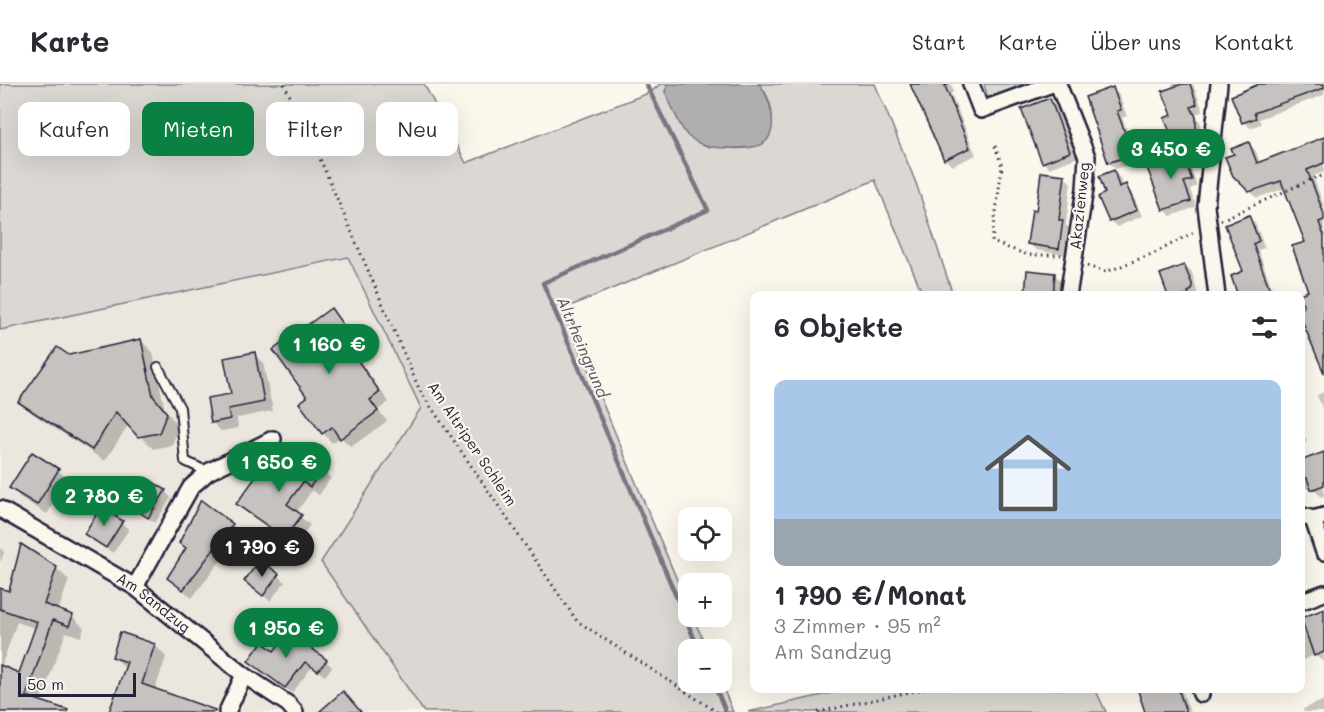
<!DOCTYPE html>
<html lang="de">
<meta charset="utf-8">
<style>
:root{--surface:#fff;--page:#f2f2f3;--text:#2b2b33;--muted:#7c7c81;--line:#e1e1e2;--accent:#0b8043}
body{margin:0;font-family:Mali,sans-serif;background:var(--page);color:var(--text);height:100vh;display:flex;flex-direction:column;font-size:22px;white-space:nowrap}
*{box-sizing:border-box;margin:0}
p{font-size:20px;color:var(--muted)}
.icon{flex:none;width:33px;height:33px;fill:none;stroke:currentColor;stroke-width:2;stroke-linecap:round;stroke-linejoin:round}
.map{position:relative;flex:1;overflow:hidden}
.drawer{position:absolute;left:750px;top:207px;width:555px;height:402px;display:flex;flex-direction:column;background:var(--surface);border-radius:12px;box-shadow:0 6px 24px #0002}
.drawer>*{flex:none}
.guide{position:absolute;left:18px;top:18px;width:570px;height:54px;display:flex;gap:12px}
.tools{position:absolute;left:678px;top:423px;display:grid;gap:12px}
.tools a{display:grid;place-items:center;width:54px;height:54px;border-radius:12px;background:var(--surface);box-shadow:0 6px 24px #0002;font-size:30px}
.scale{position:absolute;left:18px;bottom:15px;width:118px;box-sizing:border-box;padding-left:6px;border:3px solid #22223b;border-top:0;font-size:16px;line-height:21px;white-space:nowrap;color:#22223b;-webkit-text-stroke:4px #fbf7ec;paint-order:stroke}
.price{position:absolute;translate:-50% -51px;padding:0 14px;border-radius:21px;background:var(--accent);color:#fff;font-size:20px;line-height:39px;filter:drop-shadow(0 2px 3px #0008)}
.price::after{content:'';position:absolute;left:50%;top:36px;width:18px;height:14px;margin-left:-9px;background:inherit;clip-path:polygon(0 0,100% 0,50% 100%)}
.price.active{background:#222;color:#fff}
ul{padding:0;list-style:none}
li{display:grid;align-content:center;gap:12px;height:318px;padding:0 24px}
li+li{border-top:2px solid var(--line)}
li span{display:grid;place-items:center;height:186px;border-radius:12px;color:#555}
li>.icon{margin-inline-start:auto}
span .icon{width:108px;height:108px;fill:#fffc;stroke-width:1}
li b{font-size:26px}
h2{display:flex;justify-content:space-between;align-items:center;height:72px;padding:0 24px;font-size:26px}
.chip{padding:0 21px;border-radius:12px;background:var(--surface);box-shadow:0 6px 24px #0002;font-size:21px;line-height:54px}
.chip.active{background:var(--accent);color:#fff}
header{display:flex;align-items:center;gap:36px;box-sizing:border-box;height:84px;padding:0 30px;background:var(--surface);border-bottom:2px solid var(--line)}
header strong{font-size:28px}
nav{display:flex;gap:33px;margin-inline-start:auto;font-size:21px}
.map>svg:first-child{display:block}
.built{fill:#ebe7df}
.green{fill:#dbd8d3;stroke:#7e7d87;stroke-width:1.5}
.water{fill:#b1aeb0;stroke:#787681;stroke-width:1.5}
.shadow{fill:#0003;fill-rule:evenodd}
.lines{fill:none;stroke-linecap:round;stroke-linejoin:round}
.stream{stroke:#787681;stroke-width:4.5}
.building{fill:#c6c2c0;stroke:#22223b;stroke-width:1.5}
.lane-casing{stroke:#22223b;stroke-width:12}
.street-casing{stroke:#22223b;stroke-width:20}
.path{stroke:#22223b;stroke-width:3;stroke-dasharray:1.5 4.5;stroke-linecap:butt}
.lane{stroke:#fbf7ec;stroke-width:8}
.street{stroke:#fbf7ec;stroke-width:15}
.labels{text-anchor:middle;stroke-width:4.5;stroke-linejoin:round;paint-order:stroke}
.street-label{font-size:15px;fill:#22223b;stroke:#fbf7ec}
.water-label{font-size:16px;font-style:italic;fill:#545364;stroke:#fbf7ec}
</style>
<header>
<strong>Karte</strong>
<nav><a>Start</a><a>Karte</a><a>Über uns</a><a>Kontakt</a></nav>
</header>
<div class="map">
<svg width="1324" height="628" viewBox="0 0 1324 628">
<rect width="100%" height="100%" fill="#fbf7ec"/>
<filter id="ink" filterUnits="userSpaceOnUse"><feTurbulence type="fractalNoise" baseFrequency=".0167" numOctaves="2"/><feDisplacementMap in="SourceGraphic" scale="12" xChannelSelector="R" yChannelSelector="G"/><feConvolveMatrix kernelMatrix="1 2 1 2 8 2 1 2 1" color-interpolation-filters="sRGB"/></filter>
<g filter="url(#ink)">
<polygon class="built" points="348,173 421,324 321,478 424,628 0,628 0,246"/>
<g class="green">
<path d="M0 0H424L466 79 651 8 660 0H668L665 8 704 62C733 63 770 75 772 35 773 23 767 9 759 0H875L916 99 953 211H923L875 96 563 225 688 522V532L693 533 707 565 688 566V598L721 599 733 628H424L321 478 421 324 348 173 0 246Z"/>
<polygon points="984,0 1038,0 988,15"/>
<polygon points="853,604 1095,605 1106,628 748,628"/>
</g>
<path class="water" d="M668 0H759C770 12 780 47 764 59 756 66 716 64 705 62 700 60 693 56 689 53 680 46 671 19 665 8Z"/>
<g class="shadow">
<polygon points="912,0 951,0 954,8 951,9 976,71 952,82 945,75"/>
<polygon points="1172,0 1193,0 1203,27 1196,30 1201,40 1201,54 1182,62 1176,56"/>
<polygon points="1259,0 1324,0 1324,11 1259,35 1261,40 1250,44 1244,38"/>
<polygon points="1113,5 1119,11 1127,32 1122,34 1139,76 1116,85 1109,79 1087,14"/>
<polygon points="1050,16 1056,22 1076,74 1049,84 1043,78"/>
<polygon points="1324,54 1324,88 1313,92 1324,122 1324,287 1306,224 1310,208 1307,158 1286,104 1257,114 1234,91 1236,71 1249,60 1256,67 1260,79"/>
<polygon points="1181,69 1188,76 1197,102 1190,105 1196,123 1171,132 1164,125"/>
<polygon points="1113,87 1120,94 1123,103 1125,102 1132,109 1142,132 1117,143 1110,137 1107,110"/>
<polygon points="1064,92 1071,99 1066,141 1069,144 1065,171 1036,166 1029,160 1038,128"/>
<polygon points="1249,133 1255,139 1265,164 1258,166 1275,212 1240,212 1245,188"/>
<polygon points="1186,182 1192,188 1198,212 1170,212 1162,191"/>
<polygon points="1054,190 1063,199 1061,212 1027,212"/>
<polygon points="331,226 340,236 367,272 359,277 389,318 378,326 387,337 351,363 341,353 332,359 323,349 309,314"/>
<polygon points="141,256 153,269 165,326 179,342 172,361 153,365 129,340 105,377 33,330 20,318 69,273"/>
<polygon points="254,270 263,279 273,327 237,334 238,344 221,347 212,338 233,312"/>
<polygon points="1324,308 1324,329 1317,311"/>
<polygon points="1300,342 1307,358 1300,361"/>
<polygon points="297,367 331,394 319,411 312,406 296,429 310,441 294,462 247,429 238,420 279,394"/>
<polygon points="1324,373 1324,412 1321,413 1312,403 1307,405 1300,398 1300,379"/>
<polygon points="58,386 68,396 47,430 21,414 11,404"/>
<polygon points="165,407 171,414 155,439 130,421"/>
<polygon points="101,425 129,445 113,469 86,450"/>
<polygon points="232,441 241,450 192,514 169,494"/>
<polygon points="0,464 4,468 0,479"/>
<polygon points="260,478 285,498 270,517 246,497"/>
<path d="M56 484 69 496 58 527 72 532 84 544 81 553 66 548 40 618 68 628H0V506L10 509ZM17 538 37 545 20 591 1 583Z"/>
<polygon points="1324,527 1324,577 1322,577 1315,571 1300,577 1300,538"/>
<polygon points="121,550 155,561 166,573 155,606 204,628 110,628 126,585 113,572"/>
<polygon points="275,569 326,577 332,583 325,592 312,583 292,609 256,582"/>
<polygon points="1144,604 1181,604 1189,626 1192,628 1149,628"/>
<polygon points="1324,616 1324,628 1302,628 1304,627 1303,625"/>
</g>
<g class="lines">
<g class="stream">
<polyline points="646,0 708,126 543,199 699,566"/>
<polyline points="713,598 725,626"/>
</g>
</g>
<g class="building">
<polygon points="910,0 949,0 945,2 970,64 944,76"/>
<polygon points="1182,0 1190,0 1197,20 1191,23 1196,33 1196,47 1174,57 1164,34 1172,31 1162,7"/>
<polygon points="1259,0 1324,0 1324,4 1254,29 1256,34 1242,39 1231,12"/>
<polygon points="1113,3 1121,26 1117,27 1133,70 1108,79 1085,13"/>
<polygon points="1050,14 1070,68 1042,79 1021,25"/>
<polygon points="1324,53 1324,79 1307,86 1324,130 1324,136 1319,138 1324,152 1324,289 1300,232 1300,225 1304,223 1299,210 1308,207 1292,162 1305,158 1281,97 1249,108 1233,92 1225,73 1234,70 1231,65 1249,58 1257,79"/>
<polygon points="1182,68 1192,96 1184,98 1191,117 1163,126 1146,81"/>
<polygon points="1114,86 1119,103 1126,100 1137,126 1109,138 1098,113 1105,109 1099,92"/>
<polygon points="1041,88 1065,91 1059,136 1063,136 1059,165 1027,160 1032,126 1036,127"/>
<polygon points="1249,131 1259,157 1253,160 1270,206 1257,212 1238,212 1231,192 1243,187 1225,141"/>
<polygon points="1184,181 1192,200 1192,206 1188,208 1190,212 1168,212 1160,190"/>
<polygon points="1027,186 1055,189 1053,212 1025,212"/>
<polygon points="331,224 358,262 351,267 380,308 370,316 378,327 340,355 332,343 322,350 299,319 307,313 273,266"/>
<polygon points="141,255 153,312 167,329 159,349 138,353 116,328 92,366 18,318 57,263 69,271"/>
<polygon points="255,268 264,318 228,325 230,335 211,339 207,314 231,310 224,274"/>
<polygon points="297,365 323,384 310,403 303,398 287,420 302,431 285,454 236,420 264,382 278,392"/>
<polygon points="32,368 59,385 37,421 9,404"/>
<polygon points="1324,368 1324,401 1311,406 1307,394 1300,396 1300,377"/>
<polygon points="146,394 166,406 148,434 129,421"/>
<polygon points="201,416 233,440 183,506 167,494 186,464 179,459"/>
<polygon points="101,423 123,437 106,464 84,450"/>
<polygon points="21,460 57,483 44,520 73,531 69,542 53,536 26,612 68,626 67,628 0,628 0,581 19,589 37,538 0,525 0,504 9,507"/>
<polygon points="260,476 279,490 263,512 244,497"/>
<polygon points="1324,525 1324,568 1314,572 1301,534"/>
<polygon points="289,547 327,576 318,587 305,578 285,604 248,577 262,558 274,567"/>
<polygon points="120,548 155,560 142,600 215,626 215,628 109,628 127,578 112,573"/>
<polygon points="1137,604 1178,604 1186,628 1145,628"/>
<polygon points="343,607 361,628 319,628"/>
</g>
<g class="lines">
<defs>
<polyline id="lane" points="158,283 180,324 185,377 208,388"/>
<g id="street">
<polyline points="971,0 981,26 1052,0"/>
<polyline points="1058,0 1087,73 1085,105 1068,212"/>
<polyline points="1217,212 1206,122 1219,0"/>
<path id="s1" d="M0 425 135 503 244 591 288 620 295 628"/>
<polyline points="1300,431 1313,435 1324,432"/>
<polyline points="1313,435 1324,468"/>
<polyline points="135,503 191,403 208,388 273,355"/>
<polyline points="1300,518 1324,509"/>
<polyline points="1199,604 1201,610"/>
<polyline points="227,628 244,591"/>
</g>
</defs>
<use href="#lane" class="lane-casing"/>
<use href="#street" class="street-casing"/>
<g class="path">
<polyline points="284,0 311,54 420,307 577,537 717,628"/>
<polyline points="995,62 1002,82 992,158 1028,171 1061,171"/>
<polyline points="1221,136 1319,92 1324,94"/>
<polyline points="1087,182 1106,188 1157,168 1194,148"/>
<polyline points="818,628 928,604"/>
</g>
<use href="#lane" class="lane"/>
<use href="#street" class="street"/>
</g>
</g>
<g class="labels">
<g class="street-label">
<text transform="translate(1080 122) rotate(-84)" y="5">Akazienweg</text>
<text transform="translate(472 360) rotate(56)" y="5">Am Altriper Schleim</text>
<text dy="5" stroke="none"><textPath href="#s1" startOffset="180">Am Sandzug</textPath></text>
</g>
<g class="water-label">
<text transform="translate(583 263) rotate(67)" y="6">Altrheingrund</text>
</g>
</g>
</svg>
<div class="tools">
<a><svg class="icon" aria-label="locate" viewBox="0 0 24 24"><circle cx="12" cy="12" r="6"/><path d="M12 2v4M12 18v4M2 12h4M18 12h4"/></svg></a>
<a>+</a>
<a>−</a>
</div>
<div class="scale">50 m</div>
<b class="price" style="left:1171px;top:96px">3 450 €</b>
<b class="price" style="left:329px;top:291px">1 160 €</b>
<b class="price" style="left:279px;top:409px">1 650 €</b>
<b class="price" style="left:104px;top:443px">2 780 €</b>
<b class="price active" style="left:262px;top:494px">1 790 €</b>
<b class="price" style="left:286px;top:575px">1 950 €</b>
<div class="guide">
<a class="chip">Kaufen</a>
<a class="chip active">Mieten</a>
<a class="chip">Filter</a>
<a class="chip">Neu</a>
</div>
<section class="drawer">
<h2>6 Objekte<svg class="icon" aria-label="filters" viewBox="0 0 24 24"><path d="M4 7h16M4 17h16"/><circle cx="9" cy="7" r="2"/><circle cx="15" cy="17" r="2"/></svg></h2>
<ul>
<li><span style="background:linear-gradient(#a9c7e8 75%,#9aa5b1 0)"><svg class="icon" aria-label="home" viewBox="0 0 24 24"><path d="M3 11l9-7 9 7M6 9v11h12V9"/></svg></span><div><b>1 790 €/Monat</b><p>3 Zimmer · 95 m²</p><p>Am Sandzug</p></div></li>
</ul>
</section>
</div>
